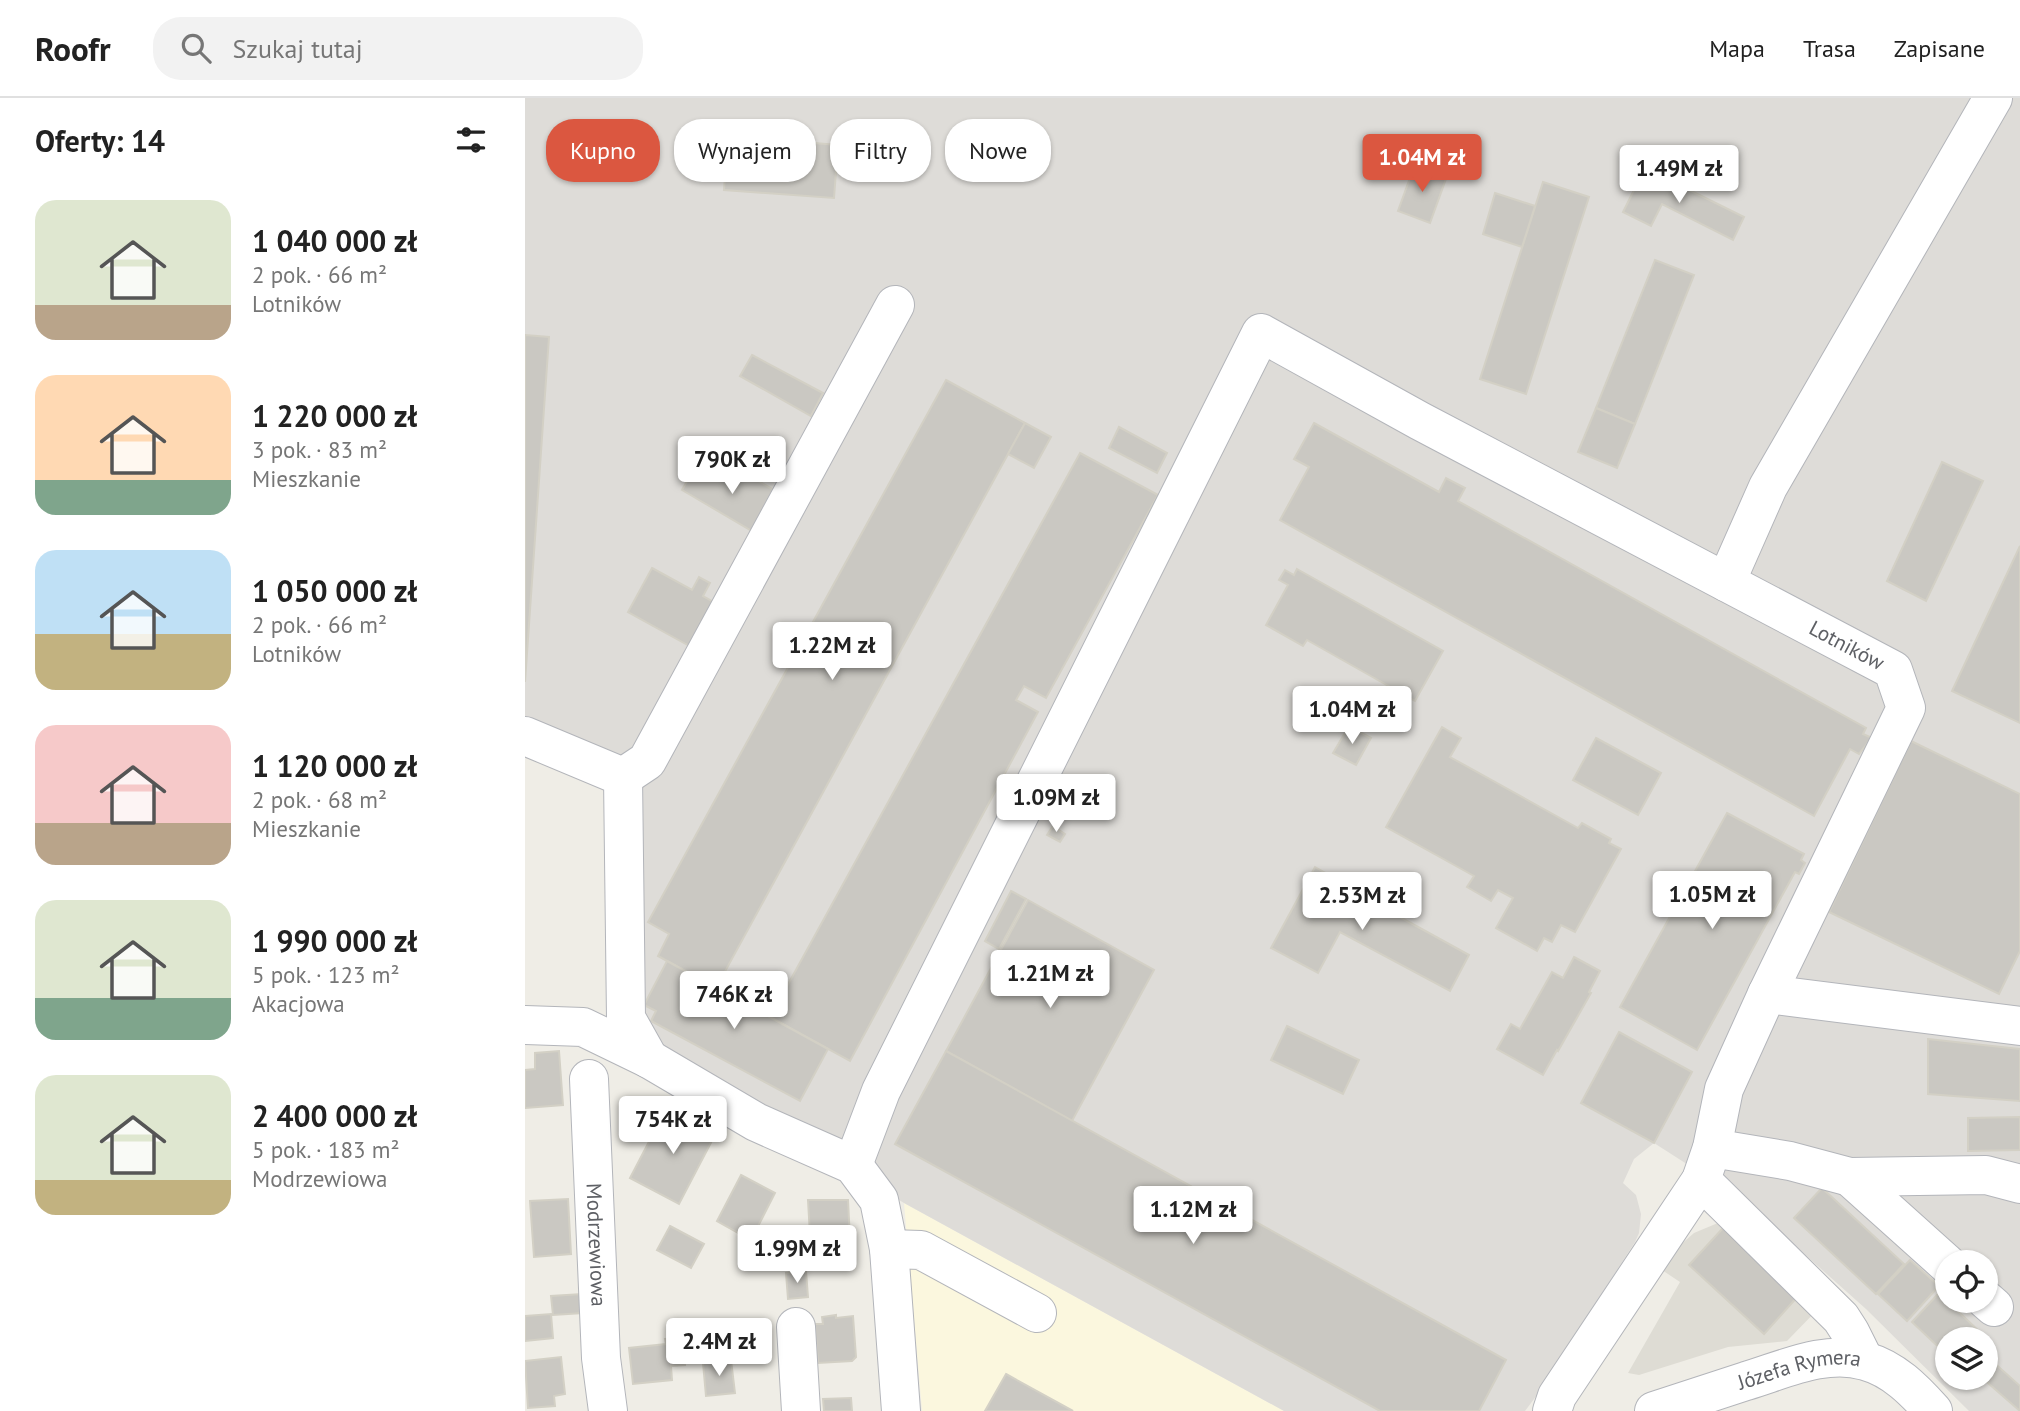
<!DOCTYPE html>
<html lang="pl">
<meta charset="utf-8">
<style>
:root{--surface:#fff;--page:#f2f2f2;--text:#222;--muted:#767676;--line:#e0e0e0;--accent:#db5740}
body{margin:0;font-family:"PT Sans",sans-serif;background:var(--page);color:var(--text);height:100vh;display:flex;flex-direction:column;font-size:26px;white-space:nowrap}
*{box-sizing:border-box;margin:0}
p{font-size:23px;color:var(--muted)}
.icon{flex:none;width:38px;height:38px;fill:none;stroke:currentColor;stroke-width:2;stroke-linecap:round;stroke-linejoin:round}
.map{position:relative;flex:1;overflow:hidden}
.panel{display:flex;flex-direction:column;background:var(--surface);width:525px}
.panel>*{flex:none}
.hud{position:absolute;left:21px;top:21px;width:665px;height:63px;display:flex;gap:14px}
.controls{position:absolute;left:1410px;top:1152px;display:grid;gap:14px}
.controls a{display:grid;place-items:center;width:63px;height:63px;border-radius:50%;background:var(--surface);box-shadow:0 2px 5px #0004;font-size:35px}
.price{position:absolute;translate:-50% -60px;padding:0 16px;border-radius:7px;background:#fff;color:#222;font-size:23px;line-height:46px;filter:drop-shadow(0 2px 4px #0008)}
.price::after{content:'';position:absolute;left:50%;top:42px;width:21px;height:16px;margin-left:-10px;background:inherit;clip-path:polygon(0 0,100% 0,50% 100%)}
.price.selected{background:var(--accent);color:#fff}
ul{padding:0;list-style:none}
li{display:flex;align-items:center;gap:21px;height:175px;padding:0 35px}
li span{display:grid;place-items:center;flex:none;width:196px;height:140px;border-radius:21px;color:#555}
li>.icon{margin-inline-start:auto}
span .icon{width:84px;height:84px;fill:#fffc;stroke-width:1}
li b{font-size:30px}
h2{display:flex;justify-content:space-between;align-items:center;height:84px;padding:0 35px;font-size:30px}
.pill{padding:0 24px;border-radius:28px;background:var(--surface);box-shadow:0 2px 5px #0004;font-size:24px;line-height:63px}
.pill.selected{background:var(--accent);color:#fff}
header{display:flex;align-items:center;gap:42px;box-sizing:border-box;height:98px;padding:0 35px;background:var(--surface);border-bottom:2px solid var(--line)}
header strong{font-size:33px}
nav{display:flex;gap:38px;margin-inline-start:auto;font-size:24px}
.search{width:490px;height:63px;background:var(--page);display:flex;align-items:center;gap:18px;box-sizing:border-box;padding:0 24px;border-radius:28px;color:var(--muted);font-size:26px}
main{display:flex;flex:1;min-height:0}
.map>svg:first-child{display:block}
.commercial{fill:#fbf7de}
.industrial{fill:#dedcd8;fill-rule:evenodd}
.education{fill:#dedcd4}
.building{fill:#cac8c2;stroke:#d3d0c5;stroke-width:2}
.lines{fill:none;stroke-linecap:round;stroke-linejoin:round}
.minor-casing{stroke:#b3b5ba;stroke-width:40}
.minor{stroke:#fff;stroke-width:38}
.labels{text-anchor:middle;stroke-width:5;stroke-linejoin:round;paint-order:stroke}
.street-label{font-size:21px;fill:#5e6065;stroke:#fff}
</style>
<header>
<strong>Roofr</strong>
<div class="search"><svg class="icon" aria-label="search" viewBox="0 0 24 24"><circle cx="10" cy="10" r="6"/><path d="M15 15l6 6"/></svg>Szukaj tutaj</div>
<nav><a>Mapa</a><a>Trasa</a><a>Zapisane</a></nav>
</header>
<main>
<section class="panel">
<h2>Oferty: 14<svg class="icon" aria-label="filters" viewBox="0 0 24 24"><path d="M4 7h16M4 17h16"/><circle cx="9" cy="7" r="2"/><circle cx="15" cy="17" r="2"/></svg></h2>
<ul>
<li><span style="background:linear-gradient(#dfe7d0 75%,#b9a48a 0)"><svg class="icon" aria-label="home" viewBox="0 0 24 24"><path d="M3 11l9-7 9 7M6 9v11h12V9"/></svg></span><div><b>1 040 000 zł</b><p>2 pok. · 66 m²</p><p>Lotników</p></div></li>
<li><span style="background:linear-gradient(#ffd9b3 75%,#7fa58c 0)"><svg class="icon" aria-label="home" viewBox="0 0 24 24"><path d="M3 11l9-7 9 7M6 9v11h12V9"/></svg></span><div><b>1 220 000 zł</b><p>3 pok. · 83 m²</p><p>Mieszkanie</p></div></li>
<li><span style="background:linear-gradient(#bfe0f5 60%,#c2b280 0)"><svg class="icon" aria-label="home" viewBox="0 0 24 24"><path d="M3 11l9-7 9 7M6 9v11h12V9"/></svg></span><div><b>1 050 000 zł</b><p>2 pok. · 66 m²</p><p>Lotników</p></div></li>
<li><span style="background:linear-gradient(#f6c9c9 70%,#b9a48a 0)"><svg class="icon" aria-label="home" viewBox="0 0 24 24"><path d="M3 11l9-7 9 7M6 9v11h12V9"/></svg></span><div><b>1 120 000 zł</b><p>2 pok. · 68 m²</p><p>Mieszkanie</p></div></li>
<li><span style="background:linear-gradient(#dfe7d0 70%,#7fa58c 0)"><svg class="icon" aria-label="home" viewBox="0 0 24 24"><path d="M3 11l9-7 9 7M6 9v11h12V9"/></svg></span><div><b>1 990 000 zł</b><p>5 pok. · 123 m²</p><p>Akacjowa</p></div></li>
<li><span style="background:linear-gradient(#dfe7d0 75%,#c2b280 0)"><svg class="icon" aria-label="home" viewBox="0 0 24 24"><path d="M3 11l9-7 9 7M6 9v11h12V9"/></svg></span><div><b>2 400 000 zł</b><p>5 pok. · 183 m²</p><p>Modrzewiowa</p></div></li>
</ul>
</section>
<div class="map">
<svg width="1495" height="1313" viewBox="0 0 1495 1313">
<rect width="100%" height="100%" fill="#efede6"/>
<polygon class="commercial" points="379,1105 759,1313 397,1313"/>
<path class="industrial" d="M0 0H1495V1313H1444L1341 1211 1221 1104 1129 1045 1109 1061 1098 1085 1111 1097 1116 1116 1114 1135 1110 1144 1012 1297 1000 1313H759L379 1105 111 940 104 682 0 620ZM1423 1164H1461V1202H1423ZM1423 1241H1461V1279H1423Z"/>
<polygon class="education" points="1200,1122 1295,1209 1262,1243 1203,1249 1114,1277 1103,1275 1155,1184 1134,1170 1137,1163 1169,1135"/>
<g class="building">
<polygon points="203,38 313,47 309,100 199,92"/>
<polygon points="890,66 922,78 905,125 873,113"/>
<polygon points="1120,70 1219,119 1208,142 1137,106 1126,128 1098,114"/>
<polygon points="1018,84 1064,99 1001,296 955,281"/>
<polygon points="970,95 1010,108 997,149 958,136"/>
<polygon points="1130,162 1169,177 1110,326 1071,310"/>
<polygon points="0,237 24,239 0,584"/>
<polygon points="227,257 298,295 286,318 215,278"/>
<polygon points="421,282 500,325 191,890 133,858 144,836 123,824"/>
<polygon points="1071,310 1110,326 1092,370 1053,354"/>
<polygon points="500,325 526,339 509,370 483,356"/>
<polygon points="789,325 914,394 921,380 940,390 933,403 1341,630 1338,636 1347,640 1334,656 1325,651 1289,718 755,422 784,369 769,361"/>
<polygon points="594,329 642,355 632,375 584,350"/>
<polygon points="555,355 633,397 521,600 499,588 491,602 513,614 325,963 245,919"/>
<polygon points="1417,364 1458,383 1401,503 1362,483"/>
<polygon points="170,369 191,381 198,370 208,375 211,370 249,392 232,436 157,392"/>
<polygon points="1495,448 1495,625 1427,593"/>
<polygon points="127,470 167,492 174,479 185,485 178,498 192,506 168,550 103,514"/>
<polygon points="772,471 918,553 890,603 782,542 778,548 741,527 763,487 754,482 760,472 769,477"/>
<polygon points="824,628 846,640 831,667 808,655"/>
<polygon points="917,629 936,640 925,659 1053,730 1057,725 1086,741 1084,745 1096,751 1050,834 1036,827 1027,844 1019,840 1012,853 971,830 988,800 973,792 966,803 942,789 949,778 861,729"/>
<polygon points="1071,640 1136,675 1113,717 1048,682"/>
<polygon points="1386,643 1495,696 1495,853 1474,896 1304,814"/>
<polygon points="1202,715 1279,756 1276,762 1280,765 1274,776 1270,774 1172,952 1095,909"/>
<polygon points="528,728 540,736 535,744 522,737"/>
<polygon points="790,769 836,795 835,797 944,857 925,893 815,834 793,875 746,850"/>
<polygon points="486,793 501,801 474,851 460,843"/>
<polygon points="503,802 629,872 547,1023 421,953"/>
<polygon points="1049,859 1075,873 1064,894 1066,895 1033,953 1032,952 1018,977 972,951 986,926 995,931 1027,874 1038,880"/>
<polygon points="142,863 303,951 275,1003 126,923 131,913 119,907"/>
<polygon points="762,928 834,962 818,996 746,962"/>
<polygon points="1094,934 1167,974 1129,1045 1056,1005"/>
<polygon points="1403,941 1495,951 1495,1003 1403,996"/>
<polygon points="34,953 38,1007 0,1010 0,972 10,971 10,955"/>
<polygon points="421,953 981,1262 954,1313 855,1313 370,1046"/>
<polygon points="141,1011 190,1037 154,1106 105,1080"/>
<polygon points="1495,1019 1495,1052 1443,1053 1443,1020"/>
<polygon points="216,1077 250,1095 226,1142 192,1123"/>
<polygon points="1297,1090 1379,1166 1351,1196 1269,1120"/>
<polygon points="43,1101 46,1156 9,1159 5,1103"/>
<polygon points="283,1102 323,1102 325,1142 312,1143 312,1153 286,1154"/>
<polygon points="145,1128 179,1146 166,1170 132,1152"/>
<polygon points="1199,1129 1274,1197 1239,1236 1164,1167"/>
<polygon points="1385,1162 1414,1188 1382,1223 1353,1196"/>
<polygon points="281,1173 283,1199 263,1201 261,1175"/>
<polygon points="1414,1195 1457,1236 1453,1241 1423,1241 1423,1258 1387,1224"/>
<polygon points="57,1196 58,1215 28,1217 26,1198"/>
<polygon points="26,1216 28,1240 0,1243 0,1218"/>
<polygon points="311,1217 311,1220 328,1218 331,1259 327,1263 293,1265 290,1226 298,1226 297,1219"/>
<polygon points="157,1240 160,1267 146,1268 147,1282 108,1286 104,1250 141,1246 140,1241"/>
<polygon points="36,1259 40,1296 29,1298 30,1308 3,1310 0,1263"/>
<polygon points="206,1262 210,1295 181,1298 178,1265"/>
<polygon points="1466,1262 1495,1288 1495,1313 1456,1279 1461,1279 1461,1268"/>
<polygon points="481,1276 548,1313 460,1313"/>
<polygon points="326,1300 327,1313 299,1313 298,1301"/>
</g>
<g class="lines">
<defs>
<g id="minor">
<polyline points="1201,484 1243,389 1468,0"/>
<polyline points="0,638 98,679 101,920 124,961"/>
<polyline points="98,679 122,663 370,207"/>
<polyline points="1242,896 1495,928"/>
<polyline points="0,927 58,929 124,961 231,1024 328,1067 354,1102 364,1151 376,1313"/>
<path id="s1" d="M64 981 76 1260 83 1313"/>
<polyline points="1187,1050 1265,1063 1325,1079 1461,1077 1495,1086"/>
<path id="s2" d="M328 1067 356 993 736 235 895 323 1368 572 1381 610 1242 896 1199 991 1187 1050 1176 1082 1032 1298 1027 1313"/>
<polyline points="1325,1079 1423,1167"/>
<polyline points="1176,1082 1316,1220 1325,1234 1339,1262"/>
<polyline points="364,1151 396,1152 512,1215"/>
<polyline points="1461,1202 1469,1209"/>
<polyline points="271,1229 276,1313"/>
<path id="s3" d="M1129 1313C1159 1303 1190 1293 1221 1283 1258 1272 1301 1251 1340 1263 1369 1271 1389 1292 1408 1313"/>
</g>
</defs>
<use href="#minor" class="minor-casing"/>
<use href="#minor" class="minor"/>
</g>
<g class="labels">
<g class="street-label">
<text dy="7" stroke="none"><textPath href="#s2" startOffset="1591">Lotników</textPath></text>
<text dy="7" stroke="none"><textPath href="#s1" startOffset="166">Modrzewiowa</textPath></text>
<text dy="7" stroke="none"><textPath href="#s3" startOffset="152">Józefa Rymera</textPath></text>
</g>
</g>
</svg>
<div class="controls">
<a><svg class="icon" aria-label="locate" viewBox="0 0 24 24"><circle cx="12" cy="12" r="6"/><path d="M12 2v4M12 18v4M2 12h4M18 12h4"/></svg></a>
<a><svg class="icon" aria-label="layers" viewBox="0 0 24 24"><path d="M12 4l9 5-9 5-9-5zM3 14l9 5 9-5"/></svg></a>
</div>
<b class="price selected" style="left:897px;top:96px">1.04M zł</b>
<b class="price" style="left:1154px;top:107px">1.49M zł</b>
<b class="price" style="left:207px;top:398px">790K zł</b>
<b class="price" style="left:307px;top:584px">1.22M zł</b>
<b class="price" style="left:827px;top:648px">1.04M zł</b>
<b class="price" style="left:531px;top:736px">1.09M zł</b>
<b class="price" style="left:1187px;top:833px">1.05M zł</b>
<b class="price" style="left:837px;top:834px">2.53M zł</b>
<b class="price" style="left:525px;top:912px">1.21M zł</b>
<b class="price" style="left:209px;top:933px">746K zł</b>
<b class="price" style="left:148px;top:1058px">754K zł</b>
<b class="price" style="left:668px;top:1148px">1.12M zł</b>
<b class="price" style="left:272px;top:1187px">1.99M zł</b>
<b class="price" style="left:194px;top:1280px">2.4M zł</b>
<div class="hud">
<a class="pill selected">Kupno</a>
<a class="pill">Wynajem</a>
<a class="pill">Filtry</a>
<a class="pill">Nowe</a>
</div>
</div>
</main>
